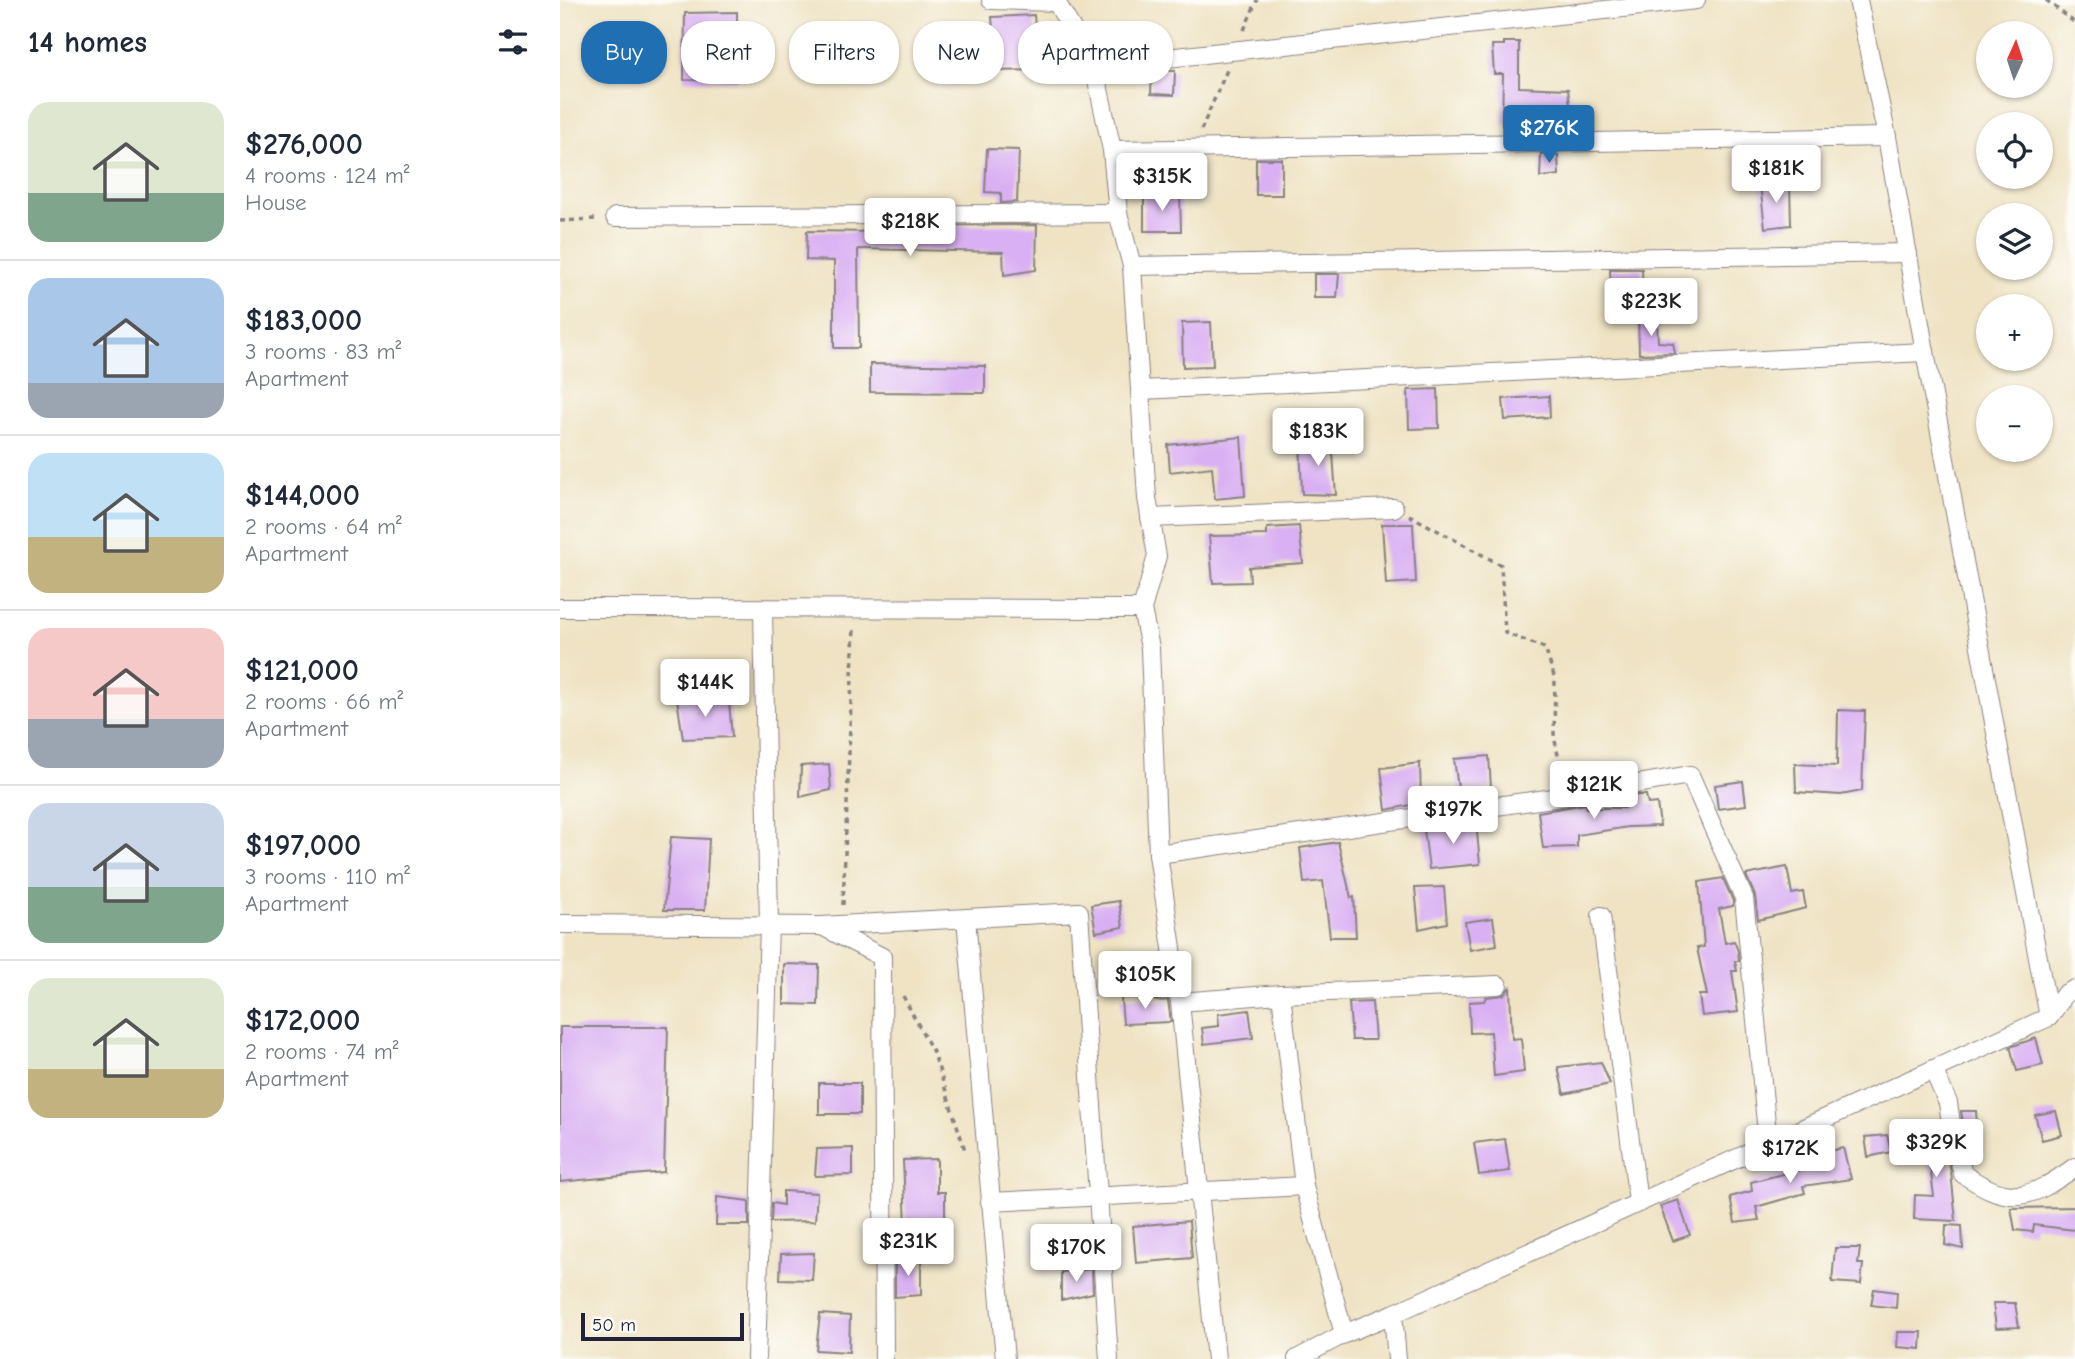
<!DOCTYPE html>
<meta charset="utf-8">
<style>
:root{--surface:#fff;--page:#f2f2f3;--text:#1f2937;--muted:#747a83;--line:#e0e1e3;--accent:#1f6fb2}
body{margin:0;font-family:"Comic Neue",sans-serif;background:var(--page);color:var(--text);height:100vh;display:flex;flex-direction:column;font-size:26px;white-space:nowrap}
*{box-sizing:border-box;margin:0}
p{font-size:23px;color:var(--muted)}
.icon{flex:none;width:38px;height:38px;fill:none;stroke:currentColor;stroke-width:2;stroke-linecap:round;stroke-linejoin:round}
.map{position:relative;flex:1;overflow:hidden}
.side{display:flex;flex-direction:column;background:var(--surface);width:560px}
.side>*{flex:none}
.top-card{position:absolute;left:21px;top:21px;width:665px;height:63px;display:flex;gap:14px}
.needle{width:46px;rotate:3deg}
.tools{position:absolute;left:1416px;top:21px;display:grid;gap:14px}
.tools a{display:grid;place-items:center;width:77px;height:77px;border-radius:50%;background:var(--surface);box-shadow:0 2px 5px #0004;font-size:35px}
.scale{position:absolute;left:21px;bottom:18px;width:163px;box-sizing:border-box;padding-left:7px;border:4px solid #22223b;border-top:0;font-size:19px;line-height:24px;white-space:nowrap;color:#22223b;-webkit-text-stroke:5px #fdfcf7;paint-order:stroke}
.price{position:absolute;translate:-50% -60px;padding:0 16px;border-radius:7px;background:#fff;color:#222;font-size:23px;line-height:46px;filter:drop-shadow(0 2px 4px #0008)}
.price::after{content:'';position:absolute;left:50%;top:42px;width:21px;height:16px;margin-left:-10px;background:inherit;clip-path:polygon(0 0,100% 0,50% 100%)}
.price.current{background:var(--accent);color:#fff}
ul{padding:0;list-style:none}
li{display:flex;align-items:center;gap:21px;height:175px;padding:0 28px}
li+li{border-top:2px solid var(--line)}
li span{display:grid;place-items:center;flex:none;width:196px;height:140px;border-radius:21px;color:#555}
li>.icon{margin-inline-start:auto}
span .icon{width:84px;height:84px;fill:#fffc;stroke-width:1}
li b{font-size:30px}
h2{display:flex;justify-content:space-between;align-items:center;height:84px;padding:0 28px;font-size:30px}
.chip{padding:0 24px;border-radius:28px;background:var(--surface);box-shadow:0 2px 5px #0004;font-size:24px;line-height:63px}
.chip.current{background:var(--accent);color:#fff}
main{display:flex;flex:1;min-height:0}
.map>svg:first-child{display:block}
.building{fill:#d9b0f3}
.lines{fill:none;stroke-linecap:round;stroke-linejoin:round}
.street-casing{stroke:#888280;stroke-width:20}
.path{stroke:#888280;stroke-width:3.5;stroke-dasharray:5 5;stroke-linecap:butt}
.street{stroke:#fff;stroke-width:18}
</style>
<main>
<section class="side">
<h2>14 homes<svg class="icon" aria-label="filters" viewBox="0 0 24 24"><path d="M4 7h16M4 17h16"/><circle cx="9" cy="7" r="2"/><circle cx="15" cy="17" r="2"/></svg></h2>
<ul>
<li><span style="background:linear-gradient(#dfe7d0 65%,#7fa58c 0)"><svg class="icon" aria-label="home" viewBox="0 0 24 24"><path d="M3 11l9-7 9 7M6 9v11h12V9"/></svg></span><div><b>$276,000</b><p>4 rooms · 124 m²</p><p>House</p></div></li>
<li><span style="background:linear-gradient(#a9c7e8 75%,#9aa5b1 0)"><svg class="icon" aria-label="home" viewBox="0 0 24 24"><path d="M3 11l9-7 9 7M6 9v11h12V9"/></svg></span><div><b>$183,000</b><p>3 rooms · 83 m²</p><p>Apartment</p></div></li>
<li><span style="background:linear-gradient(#bfe0f5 60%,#c2b280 0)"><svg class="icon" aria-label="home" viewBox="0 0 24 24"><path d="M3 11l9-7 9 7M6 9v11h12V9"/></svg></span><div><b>$144,000</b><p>2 rooms · 64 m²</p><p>Apartment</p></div></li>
<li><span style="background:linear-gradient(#f6c9c9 65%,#9aa5b1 0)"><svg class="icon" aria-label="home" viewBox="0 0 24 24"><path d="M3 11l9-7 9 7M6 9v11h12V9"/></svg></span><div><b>$121,000</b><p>2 rooms · 66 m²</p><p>Apartment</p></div></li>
<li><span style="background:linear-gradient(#c9d6e8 60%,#7fa58c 0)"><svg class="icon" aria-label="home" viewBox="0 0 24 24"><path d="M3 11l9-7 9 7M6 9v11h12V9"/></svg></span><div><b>$197,000</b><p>3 rooms · 110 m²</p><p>Apartment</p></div></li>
<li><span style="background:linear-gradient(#dfe7d0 65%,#c2b280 0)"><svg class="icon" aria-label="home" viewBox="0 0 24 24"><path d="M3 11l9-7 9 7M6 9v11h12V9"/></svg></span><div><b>$172,000</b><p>2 rooms · 74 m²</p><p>Apartment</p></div></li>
</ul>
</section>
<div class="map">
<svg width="1515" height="1359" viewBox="0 0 1515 1359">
<rect width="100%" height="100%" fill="#fdfcf7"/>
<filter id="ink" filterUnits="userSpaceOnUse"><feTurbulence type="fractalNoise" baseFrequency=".0143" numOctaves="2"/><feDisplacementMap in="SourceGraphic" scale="14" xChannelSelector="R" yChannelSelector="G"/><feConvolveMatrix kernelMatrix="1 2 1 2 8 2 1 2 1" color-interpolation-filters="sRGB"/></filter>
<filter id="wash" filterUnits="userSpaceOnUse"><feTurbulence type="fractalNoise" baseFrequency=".00686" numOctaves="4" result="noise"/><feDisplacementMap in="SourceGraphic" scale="28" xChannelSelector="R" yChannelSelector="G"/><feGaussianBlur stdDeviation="1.57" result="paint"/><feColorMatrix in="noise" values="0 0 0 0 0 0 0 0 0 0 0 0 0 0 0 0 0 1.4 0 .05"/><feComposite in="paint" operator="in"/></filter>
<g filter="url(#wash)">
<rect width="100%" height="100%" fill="#efe3c4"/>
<g id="blocks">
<g class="building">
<polygon points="177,12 177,81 124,80 125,13"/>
<polygon points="474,15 478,70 436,71 432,17"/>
<polygon points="944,42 959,42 959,87 1008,89 1012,122 983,120 983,118 942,125 943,74 934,74 932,45 944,45"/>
<polygon points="600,70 615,71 614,95 591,94 592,71"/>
<polygon points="427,149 459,150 457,202 441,203 441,193 425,192"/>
<polygon points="981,154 998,155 999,175 980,177"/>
<rect x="696" y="159" width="26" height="36"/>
<polygon points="1200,184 1230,185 1231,225 1205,228"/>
<polygon points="584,194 620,194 621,231 584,231"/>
<polygon points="477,225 476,270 444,275 443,252 298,249 299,348 274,348 274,261 246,260 247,231 316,232 316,226"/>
<polygon points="1050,269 1082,269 1083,298 1051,298"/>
<polygon points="754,274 779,274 777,298 754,298"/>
<polygon points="1078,316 1097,317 1098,342 1113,343 1115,353 1079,354"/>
<polygon points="651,322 653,366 623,367 622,323"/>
<polygon points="310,364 425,366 425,393 310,392"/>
<polygon points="878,389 879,428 849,429 848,390"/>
<polygon points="989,396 990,417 945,420 943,399"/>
<polygon points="681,437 685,496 655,499 652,467 610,472 608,445"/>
<polygon points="772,440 776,495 742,494 740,441"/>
<polygon points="822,524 853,524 856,582 826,584"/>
<polygon points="739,526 743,563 689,567 690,582 653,583 649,536 707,535 707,528"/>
<polygon points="117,699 169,702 172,737 123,739"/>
<polygon points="1278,710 1305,711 1302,791 1281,795 1236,792 1235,764 1277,766"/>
<polygon points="929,756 931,788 899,795 894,759"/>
<polygon points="860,763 861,803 826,810 821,768"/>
<polygon points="269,764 271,790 240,797 241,766"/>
<polygon points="1183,781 1186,805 1158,809 1155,785"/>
<polygon points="1079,795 1086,795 1088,804 1097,803 1100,826 1068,827 1017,835 1017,847 983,848 978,812 1026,804 1026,808 1064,808 1062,798"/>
<polygon points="916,822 920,864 869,869 864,830 896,829 895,823"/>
<polygon points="111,837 149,839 145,910 104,910"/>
<polygon points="778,842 791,898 794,897 796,937 770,937 763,881 744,883 740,848"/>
<polygon points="1227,867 1232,894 1243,892 1246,908 1198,920 1195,896 1186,875"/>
<polygon points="1163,878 1173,901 1173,906 1159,909 1165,943 1174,941 1178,951 1179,961 1175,961 1177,971 1172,971 1178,1012 1142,1016 1139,995 1147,995 1137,948 1144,947 1139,882"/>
<polygon points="884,887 887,923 859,929 855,888"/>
<polygon points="559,901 563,927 536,932 531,905"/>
<polygon points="933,918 937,945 910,950 905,922"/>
<polygon points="224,964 259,965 258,1005 224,1004"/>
<polygon points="950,987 952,1039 961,1038 964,1072 934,1076 931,1032 910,1033 909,1002 924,1001 926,997 943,995"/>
<polygon points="591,997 596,1001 608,1000 611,1022 563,1024 561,998"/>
<polygon points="812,1002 815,1040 792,1040 789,1003"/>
<polygon points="689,1010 693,1038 644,1044 642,1028 659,1026 658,1014"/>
<polygon points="0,1027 108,1027 104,1172 0,1182"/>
<polygon points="1476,1038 1483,1065 1457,1071 1450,1047"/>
<polygon points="1041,1062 1050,1084 1004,1094 998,1067"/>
<rect x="259" y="1083" width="41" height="31"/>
<polygon points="1401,1111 1416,1111 1418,1142 1406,1142"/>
<polygon points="1496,1111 1502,1135 1482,1140 1475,1115"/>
<polygon points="1380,1124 1391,1172 1396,1221 1354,1219 1355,1195 1374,1196 1369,1158 1363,1159 1360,1126"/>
<polygon points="1327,1135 1331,1152 1308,1157 1305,1137"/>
<polygon points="945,1139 950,1171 919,1175 914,1143"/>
<polygon points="293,1148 293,1175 255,1176 257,1149"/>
<polygon points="1283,1148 1291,1179 1243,1186 1245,1193 1196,1207 1199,1220 1175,1223 1170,1197 1192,1191 1191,1182 1258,1165 1256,1154"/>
<polygon points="377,1159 377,1192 385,1192 385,1224 346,1224 343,1160"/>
<polygon points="223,1191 257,1193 255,1221 211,1222 212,1203 223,1205"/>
<polygon points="157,1197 189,1201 189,1225 156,1225"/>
<polygon points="1118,1200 1130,1235 1113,1241 1100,1206"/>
<polygon points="1515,1207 1515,1230 1474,1225 1473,1232 1455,1230 1451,1208"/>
<polygon points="629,1221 632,1258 576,1263 573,1226"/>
<polygon points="1386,1225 1402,1226 1403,1249 1385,1245"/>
<polygon points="1275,1248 1300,1248 1298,1264 1303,1264 1301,1284 1272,1282"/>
<polygon points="254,1253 252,1280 220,1279 221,1254"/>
<polygon points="335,1259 361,1261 361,1295 335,1297"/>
<polygon points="532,1269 533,1293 501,1300 501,1272"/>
<polygon points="1314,1289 1337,1292 1336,1308 1311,1305"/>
<polygon points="1433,1303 1455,1303 1459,1327 1436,1328"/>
<polygon points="260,1314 290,1316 289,1352 256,1350"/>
<polygon points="1338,1332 1362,1332 1361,1349 1337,1347"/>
</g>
</g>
</g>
<g filter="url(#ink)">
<use href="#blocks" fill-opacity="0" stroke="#888280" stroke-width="2"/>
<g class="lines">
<defs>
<g id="street">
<polyline points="431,0 495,2"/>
<polyline points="495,0 534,66 552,150 558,213 572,266 587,498 597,556 582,609 590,648 598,854 620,1002 656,1359"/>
<polyline points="1298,0 1327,137 1365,352 1489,1017"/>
<polyline points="534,66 1136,0"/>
<polyline points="552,150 1327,137"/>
<polyline points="55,217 558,213"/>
<polyline points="572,266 1348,253"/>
<polyline points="581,390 1365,352"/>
<polyline points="590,518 834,508"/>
<polyline points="0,608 582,609"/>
<polyline points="598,854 1007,796 1130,775 1184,898 1208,1143"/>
<polyline points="1041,916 1078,1202"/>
<polyline points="406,918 445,1359"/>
<polyline points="0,924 261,926 519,912 549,1359"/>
<polyline points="264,927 322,957 324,1359"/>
<polyline points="721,994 744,1186 784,1334"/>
<polyline points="620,1002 721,994 938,985"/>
<path d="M1373 1069 1388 1103 1393 1136 1403 1174C1452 1207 1470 1199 1515 1167"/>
<polyline points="430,1202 744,1186"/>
<polyline points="833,1314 837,1359"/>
<polyline points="196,1359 209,925 203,609"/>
<polyline points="737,1359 784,1334 833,1314 1489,1017 1505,994 1515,989"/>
</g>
</defs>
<use href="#street" class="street-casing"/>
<g class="path">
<polyline points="1486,0 1515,23"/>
<polyline points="684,30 697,0"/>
<polyline points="641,130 667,70"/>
<polyline points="0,221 35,219"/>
<polyline points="849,515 941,565 945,633 985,648 995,679 994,736 1003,779"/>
<polyline points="283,905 294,626"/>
<polyline points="343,996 374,1054 405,1150"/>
</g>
<use href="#street" class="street"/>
</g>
</g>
</svg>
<div class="tools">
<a><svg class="needle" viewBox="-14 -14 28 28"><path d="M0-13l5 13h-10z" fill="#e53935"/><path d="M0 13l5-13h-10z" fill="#747a83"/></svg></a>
<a><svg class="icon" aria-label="locate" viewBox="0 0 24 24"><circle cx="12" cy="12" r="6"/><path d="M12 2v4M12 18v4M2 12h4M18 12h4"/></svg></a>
<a><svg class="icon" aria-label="layers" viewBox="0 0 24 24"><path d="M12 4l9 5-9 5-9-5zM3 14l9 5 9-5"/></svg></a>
<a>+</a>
<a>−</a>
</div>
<div class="scale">50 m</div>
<b class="price current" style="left:989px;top:165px">$276K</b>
<b class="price" style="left:1216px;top:205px">$181K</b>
<b class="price" style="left:602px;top:213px">$315K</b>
<b class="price" style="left:350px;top:258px">$218K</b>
<b class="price" style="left:1091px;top:338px">$223K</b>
<b class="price" style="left:758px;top:468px">$183K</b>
<b class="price" style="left:145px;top:719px">$144K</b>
<b class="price" style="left:1034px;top:821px">$121K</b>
<b class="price" style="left:893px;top:846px">$197K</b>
<b class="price" style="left:585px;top:1011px">$105K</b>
<b class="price" style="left:1376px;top:1179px">$329K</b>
<b class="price" style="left:1230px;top:1185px">$172K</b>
<b class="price" style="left:348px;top:1278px">$231K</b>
<b class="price" style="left:516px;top:1284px">$170K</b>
<div class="top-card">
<a class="chip current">Buy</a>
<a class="chip">Rent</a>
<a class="chip">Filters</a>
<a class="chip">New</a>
<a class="chip">Apartment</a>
</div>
</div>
</main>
